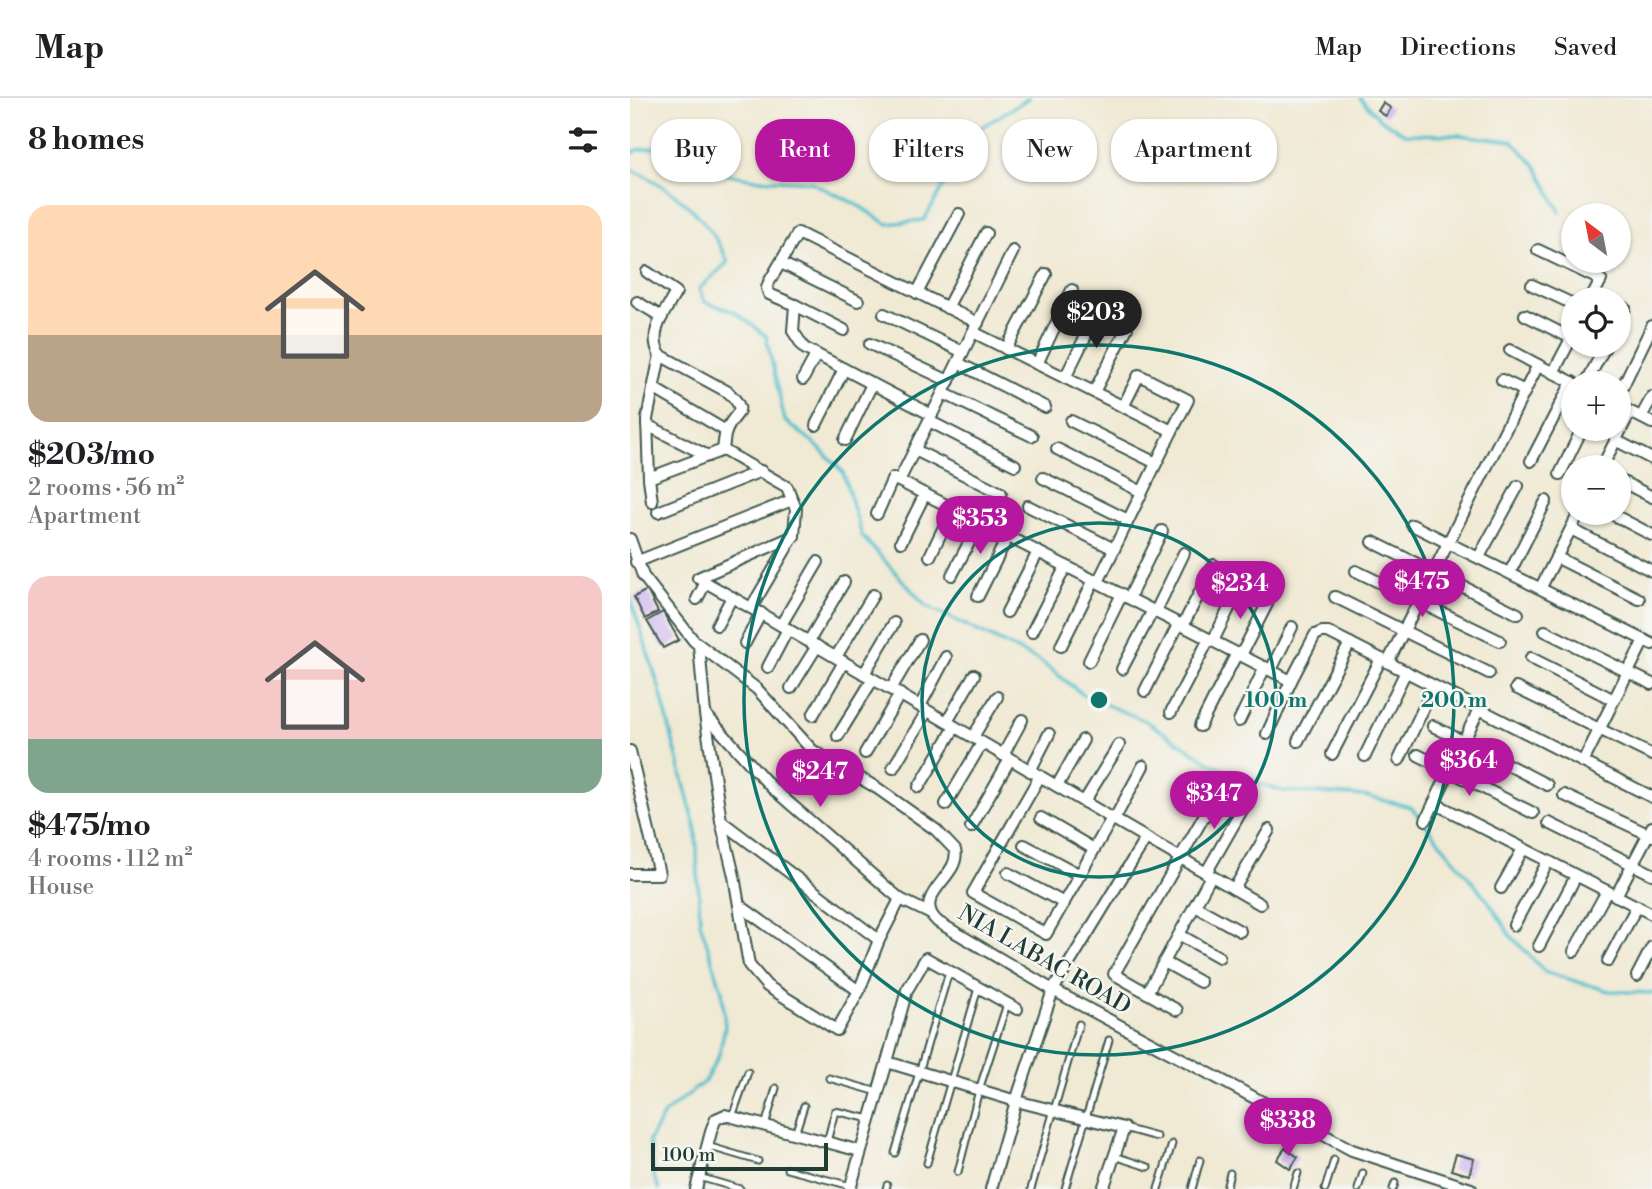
<!DOCTYPE html>
<meta charset="utf-8">
<style>
:root{--surface:#fff;--page:#f2f2f2;--text:#202124;--muted:#757577;--line:#e0e0e0;--accent:#b5179e}
body{margin:0;font-family:"Libre Bodoni",serif;background:var(--page);color:var(--text);height:100vh;display:flex;flex-direction:column;font-size:26px;white-space:nowrap}
*{box-sizing:border-box;margin:0}
p{font-size:23px;color:var(--muted)}
.icon{flex:none;width:38px;height:38px;fill:none;stroke:currentColor;stroke-width:2;stroke-linecap:round;stroke-linejoin:round}
.map{position:relative;flex:1;overflow:hidden}
.details{display:flex;flex-direction:column;background:var(--surface);width:630px}
.details>*{flex:none}
.banner{position:absolute;left:21px;top:21px;width:665px;height:63px;display:flex;gap:14px}
.needle{width:46px;rotate:328deg}
.controls{position:absolute;left:931px;top:105px;display:grid;gap:14px}
.controls a{display:grid;place-items:center;width:70px;height:70px;border-radius:50%;background:var(--surface);box-shadow:0 2px 5px #0004;font-size:35px}
.scale{position:absolute;left:21px;bottom:18px;width:177px;box-sizing:border-box;padding-left:7px;border:4px solid #1f3d34;border-top:0;font-size:19px;line-height:24px;white-space:nowrap;color:#1f3d34;-webkit-text-stroke:5px #f6f6f2;paint-order:stroke}
.price{position:absolute;translate:-50% -60px;padding:0 16px;border-radius:24px;background:var(--accent);color:#fff;font-size:23px;line-height:46px;filter:drop-shadow(0 2px 4px #0008)}
.price::after{content:'';position:absolute;left:50%;top:42px;width:21px;height:16px;margin-left:-10px;background:inherit;clip-path:polygon(0 0,100% 0,50% 100%)}
.price.active{background:#222;color:#fff}
ul{padding:0;list-style:none}
li{display:grid;align-content:center;gap:14px;height:371px;padding:0 28px}
li span{display:grid;place-items:center;height:217px;border-radius:21px;color:#555}
li>.icon{margin-inline-start:auto}
span .icon{width:126px;height:126px;fill:#fffc;stroke-width:1}
li b{font-size:30px}
h2{display:flex;justify-content:space-between;align-items:center;height:84px;padding:0 28px;font-size:30px}
.tag{padding:0 24px;border-radius:28px;background:var(--surface);box-shadow:0 2px 5px #0004;font-size:24px;line-height:63px}
.tag.active{background:var(--accent);color:#fff}
header{display:flex;align-items:center;gap:42px;box-sizing:border-box;height:98px;padding:0 35px;background:var(--surface);border-bottom:2px solid var(--line)}
header strong{font-size:33px}
nav{display:flex;gap:38px;margin-inline-start:auto;font-size:24px}
main{display:flex;flex:1;min-height:0}
.map>svg:first-child{display:block}
.lines{fill:none;stroke-linecap:round;stroke-linejoin:round}
.stream{stroke:#53bfcc;stroke-width:3.5}
.building{fill:#c7aaee}
.service-casing{stroke:#3e574c;stroke-width:9}
.minor-casing{stroke:#3e574c;stroke-width:14}
.service{stroke:#fff;stroke-width:5}
.minor{stroke:#fff;stroke-width:10}
.ring{fill:none;stroke:#0f766e;stroke-width:3.5}
.labels{text-anchor:middle;stroke-width:5;stroke-linejoin:round;paint-order:stroke}
.street-label{font-size:23px;fill:#1f3d34;stroke:#f6f6f2}
.centre{fill:#0f766e;stroke:#f6f6f2;stroke-width:3.5}
.ring-label{font-size:21px;text-anchor:middle;font-weight:bold;fill:#0f766e;stroke:#f6f6f2;stroke-width:5;stroke-linejoin:round;paint-order:stroke}
</style>
<header>
<strong>Map</strong>
<nav><a>Map</a><a>Directions</a><a>Saved</a></nav>
</header>
<main>
<section class="details">
<h2>8 homes<svg class="icon" aria-label="filters" viewBox="0 0 24 24"><path d="M4 7h16M4 17h16"/><circle cx="9" cy="7" r="2"/><circle cx="15" cy="17" r="2"/></svg></h2>
<ul>
<li><span style="background:linear-gradient(#ffd9b3 60%,#b9a48a 0)"><svg class="icon" aria-label="home" viewBox="0 0 24 24"><path d="M3 11l9-7 9 7M6 9v11h12V9"/></svg></span><div><b>$203/mo</b><p>2 rooms · 56 m²</p><p>Apartment</p></div></li>
<li><span style="background:linear-gradient(#f6c9c9 75%,#7fa58c 0)"><svg class="icon" aria-label="home" viewBox="0 0 24 24"><path d="M3 11l9-7 9 7M6 9v11h12V9"/></svg></span><div><b>$475/mo</b><p>4 rooms · 112 m²</p><p>House</p></div></li>
</ul>
</section>
<div class="map">
<svg width="1022" height="1091" viewBox="0 0 1022 1091">
<rect width="100%" height="100%" fill="#f6f6f2"/>
<filter id="ink" filterUnits="userSpaceOnUse"><feTurbulence type="fractalNoise" baseFrequency=".0143" numOctaves="2"/><feDisplacementMap in="SourceGraphic" scale="14" xChannelSelector="R" yChannelSelector="G"/><feConvolveMatrix kernelMatrix="1 2 1 2 8 2 1 2 1" color-interpolation-filters="sRGB"/></filter>
<filter id="wash" filterUnits="userSpaceOnUse"><feTurbulence type="fractalNoise" baseFrequency=".00686" numOctaves="4" result="noise"/><feDisplacementMap in="SourceGraphic" scale="28" xChannelSelector="R" yChannelSelector="G"/><feGaussianBlur stdDeviation="1.57" result="paint"/><feColorMatrix in="noise" values="0 0 0 0 0 0 0 0 0 0 0 0 0 0 0 0 0 1.4 0 .05"/><feComposite in="paint" operator="in"/></filter>
<g filter="url(#wash)">
<rect width="100%" height="100%" fill="#f0e9d3"/>
<g class="lines">
<g class="stream">
<polyline points="730,0 750,21 775,36 828,37 882,43 907,69 930,114"/>
<polyline points="0,57 7,52 42,47 79,73 125,81 180,84 226,106 257,126 294,122 317,82 337,38 399,0"/>
<path d="M0 71C43 89 79 120 98 164L69 191 75 204 105 214 136 238 155 323 183 344 213 374 232 438 296 508 410 563 455 598 516 623 579 664 610 680 653 693 735 698 781 709 859 804 880 837 915 874 979 893 1022 895"/>
<polyline points="0,499 29,589 66,732 70,824 92,893 95,929 89,957 75,983 34,1016 19,1043 24,1079 29,1091"/>
</g>
</g>
<g id="blocks">
<g class="building">
<polygon points="753,5 761,10 756,18 748,13"/>
<polygon points="17,492 28,514 15,521 4,499"/>
<polygon points="33,514 49,542 33,550 17,523"/>
<polygon points="655,1050 668,1059 660,1071 647,1062"/>
<polygon points="826,1056 844,1061 839,1077 821,1072"/>
</g>
</g>
</g>
<g filter="url(#ink)">
<use href="#blocks" fill-opacity="0" stroke="#3e574c" stroke-width="2"/>
<g class="lines">
<defs>
<g id="service">
<polyline points="199,980 248,994"/>
<polyline points="102,1019 118,974"/>
<polyline points="135,1028 146,990"/>
<polyline points="494,1030 527,1039"/>
<polyline points="165,1036 174,1008"/>
<polyline points="197,1044 205,1013 240,1021"/>
<polyline points="77,1048 128,1063"/>
<polyline points="265,1055 319,874"/>
<polyline points="484,1058 518,1069"/>
<polyline points="297,1065 348,890"/>
<polyline points="157,1071 221,1088"/>
<polyline points="328,1074 349,992 377,906"/>
<polyline points="69,1079 110,1091"/>
<polyline points="256,1091 257,1087"/>
<polyline points="401,1091 449,926"/>
<polyline points="435,1091 479,942"/>
<polyline points="528,1091 542,1046"/>
<polyline points="562,1091 570,1062"/>
<polyline points="596,1091 600,1075"/>
<polyline points="663,1091 668,1075"/>
<polyline points="695,1091 704,1062"/>
<polyline points="728,1091 733,1075"/>
<polyline points="763,1091 765,1085"/>
</g>
<g id="minor">
<polyline points="908,152 971,182 961,201"/>
<polyline points="383,153 269,383 661,583 685,537 692,534 698,534 1022,699"/>
<polyline points="151,165 228,203"/>
<path d="M17 174 46 194C35 215 17 234 30 257L98 294C121 316 103 313 96 334 94 339 94 346 93 352L157 389 166 411 164 437 121 510 516 740 423 892 386 1003 361 1091"/>
<polyline points="902,187 943,206"/>
<polyline points="287,195 329,116"/>
<polyline points="7,204 32,219"/>
<polyline points="165,207 214,232"/>
<polyline points="317,210 356,135"/>
<polyline points="254,216 333,254"/>
<polyline points="895,217 941,240"/>
<polyline points="989,222 995,210"/>
<polyline points="343,234 542,333 468,484"/>
<polyline points="240,246 319,283"/>
<polyline points="376,251 416,176"/>
<polyline points="880,252 908,267"/>
<polyline points="30,257 17,321 19,380 93,352"/>
<polyline points="328,265 415,309"/>
<polyline points="407,266 442,192"/>
<polyline points="923,275 943,237"/>
<polyline points="435,280 469,211"/>
<polyline points="173,281 186,257"/>
<polyline points="872,282 895,293"/>
<polyline points="956,285 976,247"/>
<polyline points="23,290 96,333"/>
<polyline points="464,294 497,230"/>
<polyline points="313,295 402,338"/>
<polyline points="989,296 1022,228"/>
<polyline points="989,308 1022,325"/>
<polyline points="493,309 509,277 558,302 542,333"/>
<polyline points="302,317 174,250 163,233 165,207 139,196 137,190 139,184 168,135 348,225"/>
<polyline points="1011,319 1022,299"/>
<polyline points="299,323 385,367"/>
<polyline points="441,323 526,365"/>
<polyline points="17,327 78,358"/>
<polyline points="186,327 214,271"/>
<polyline points="215,342 242,286"/>
<polyline points="985,342 1022,361"/>
<polyline points="427,351 512,394"/>
<polyline points="285,352 371,395"/>
<polyline points="901,363 942,284"/>
<polyline points="972,369 1000,314"/>
<polyline points="930,376 952,331"/>
<polyline points="19,380 22,404"/>
<polyline points="413,380 498,422"/>
<polyline points="989,382 1022,399"/>
<polyline points="398,408 484,451"/>
<polyline points="28,414 131,373"/>
<polyline points="980,415 1022,437"/>
<polyline points="247,416 263,380 269,383"/>
<polyline points="782,427 1022,546"/>
<polyline points="941,431 1022,473"/>
<path d="M0 441 13 478 64 543 127 591 182 652 247 690 306 732 325 752C332 778 279 798 308 824L423 892 722 1052 841 1091"/>
<polyline points="271,444 295,396"/>
<polyline points="743,444 888,516"/>
<polyline points="300,458 323,410"/>
<polyline points="849,459 888,388"/>
<polyline points="926,459 1009,501"/>
<polyline points="6,464 162,402"/>
<polyline points="726,473 870,543"/>
<polyline points="880,474 916,403"/>
<polyline points="322,477 350,424"/>
<polyline points="911,489 949,415"/>
<polyline points="348,498 378,438"/>
<polyline points="705,499 859,575"/>
<polyline points="499,500 532,433"/>
<polyline points="67,501 76,484"/>
<polyline points="121,510 68,480 164,438"/>
<polyline points="526,513 554,455"/>
<polyline points="377,514 408,454"/>
<polyline points="87,527 102,499"/>
<polyline points="151,527 188,464"/>
<polyline points="553,527 584,467"/>
<polyline points="915,533 1022,586"/>
<polyline points="402,534 436,468"/>
<polyline points="179,543 214,484"/>
<polyline points="583,543 609,490"/>
<polyline points="115,545 131,515"/>
<polyline points="69,547 75,616 91,723 104,778 119,867 137,888 207,932 229,893 249,842 270,801"/>
<polyline points="431,548 464,482"/>
<polyline points="611,557 637,506"/>
<polyline points="206,559 243,497"/>
<polyline points="901,560 984,602"/>
<polyline points="459,563 492,496"/>
<polyline points="758,564 908,267 944,285"/>
<polyline points="138,569 158,531"/>
<polyline points="492,571 523,512"/>
<polyline points="641,572 662,529"/>
<polyline points="234,576 264,525"/>
<polyline points="161,590 187,548"/>
<polyline points="886,590 1022,657"/>
<polyline points="261,591 290,542"/>
<polyline points="515,593 549,525"/>
<polyline points="290,608 316,559"/>
<polyline points="541,614 579,541"/>
<polyline points="76,617 142,690 270,801 301,816"/>
<polyline points="183,617 214,564"/>
<polyline points="609,623 635,569"/>
<polyline points="317,624 344,577"/>
<polyline points="570,628 607,555"/>
<polyline points="803,628 917,687"/>
<polyline points="637,636 661,583"/>
<polyline points="208,638 243,581"/>
<polyline points="343,639 367,599"/>
<polyline points="668,643 720,545"/>
<polyline points="0,653 29,776 0,776"/>
<polyline points="235,655 270,596"/>
<polyline points="702,656 751,561"/>
<polyline points="373,657 392,622"/>
<polyline points="788,657 903,715"/>
<polyline points="735,658 776,573"/>
<polyline points="769,662 804,588"/>
<polyline points="953,664 1014,542"/>
<polyline points="263,670 297,613"/>
<polyline points="400,673 419,636"/>
<polyline points="410,678 343,795 416,836 482,720"/>
<polyline points="427,688 453,642"/>
<polyline points="289,689 325,629"/>
<polyline points="934,697 1022,738"/>
<polyline points="454,704 489,647"/>
<polyline points="804,705 1022,816"/>
<polyline points="316,706 352,645"/>
<polyline points="411,720 464,751"/>
<polyline points="484,722 513,668"/>
<polyline points="796,722 849,611"/>
<polyline points="91,723 249,842"/>
<polyline points="919,725 1022,776"/>
<polyline points="341,729 380,661"/>
<polyline points="516,740 630,806"/>
<polyline points="394,747 450,777"/>
<polyline points="378,775 434,805"/>
<polyline points="576,775 616,705"/>
<polyline points="871,790 893,751"/>
<polyline points="604,791 639,732"/>
<polyline points="986,798 1022,729"/>
<polyline points="109,807 229,893"/>
<polyline points="565,808 610,833"/>
<polyline points="884,827 918,763"/>
<polyline points="550,837 589,859"/>
<polyline points="909,848 946,778"/>
<polyline points="944,853 977,793"/>
<polyline points="978,863 1007,808"/>
<polyline points="534,864 570,884"/>
<polyline points="1007,878 1022,849"/>
<polyline points="517,895 581,778"/>
<polyline points="547,912 484,876 590,690"/>
<polyline points="257,964 277,892 296,860 387,911"/>
<polyline points="66,1091 82,1030 86,1021 95,1017 230,1053"/>
<polyline points="220,1091 257,964 386,1003 494,1030 473,1091"/>
</g>
</defs>
<use href="#service" class="service-casing"/>
<use href="#minor" class="minor-casing"/>
<use href="#service" class="service"/>
<use href="#minor" class="minor"/>
</g>
</g>
<g class="ring">
<circle cx="469" cy="602" r="177"/>
<circle cx="469" cy="602" r="355"/>
</g>
<g class="labels">
<g class="street-label">
<text transform="translate(415 861) rotate(30)" y="8">NIA LABAC ROAD</text>
</g>
</g>
<circle cx="469" cy="602" r="10" class="centre"/>
<g class="ring-label">
<text x="646" y="609">100 m</text>
<text x="824" y="609">200 m</text>
</g>
</svg>
<div class="controls">
<a><svg class="needle" viewBox="-14 -14 28 28"><path d="M0-13l5 13h-10z" fill="#e53935"/><path d="M0 13l5-13h-10z" fill="#757577"/></svg></a>
<a><svg class="icon" aria-label="locate" viewBox="0 0 24 24"><circle cx="12" cy="12" r="6"/><path d="M12 2v4M12 18v4M2 12h4M18 12h4"/></svg></a>
<a>+</a>
<a>−</a>
</div>
<div class="scale">100 m</div>
<b class="price active" style="left:466px;top:252px">$203</b>
<b class="price" style="left:350px;top:458px">$353</b>
<b class="price" style="left:792px;top:521px">$475</b>
<b class="price" style="left:610px;top:523px">$234</b>
<b class="price" style="left:839px;top:700px">$364</b>
<b class="price" style="left:190px;top:711px">$247</b>
<b class="price" style="left:584px;top:733px">$347</b>
<b class="price" style="left:658px;top:1060px">$338</b>
<div class="banner">
<a class="tag">Buy</a>
<a class="tag active">Rent</a>
<a class="tag">Filters</a>
<a class="tag">New</a>
<a class="tag">Apartment</a>
</div>
</div>
</main>
